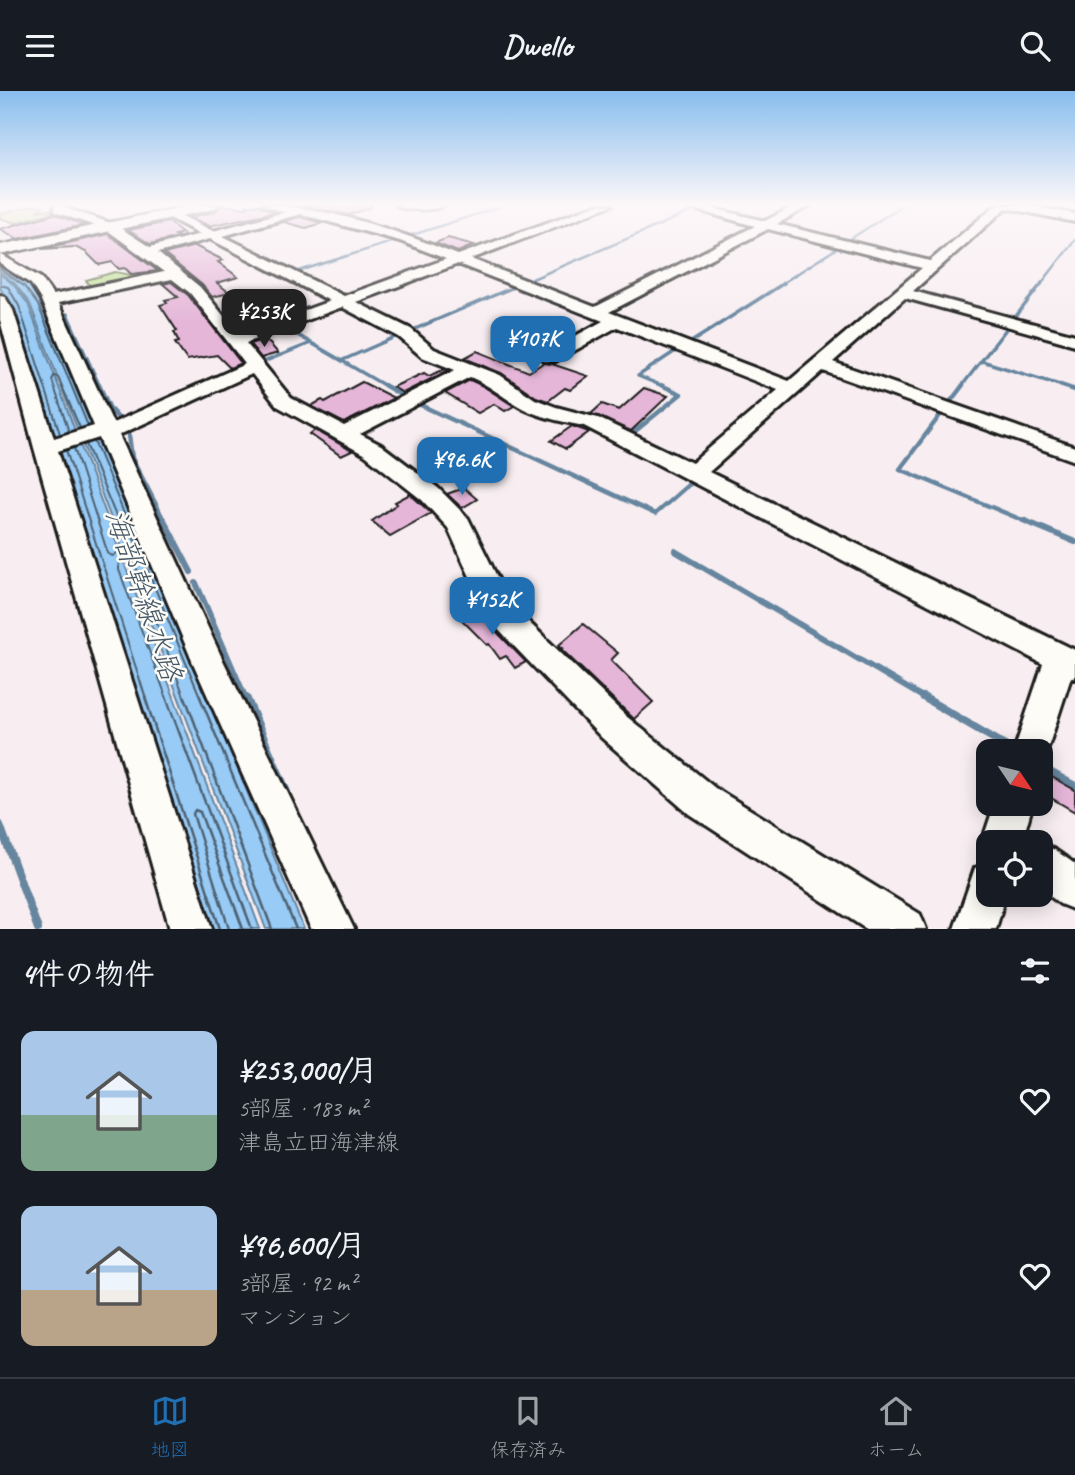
<!DOCTYPE html>
<html lang="ja">
<meta charset="utf-8">
<style>
:root{--surface:#171b24;--page:#242831;--text:#f1f3f6;--muted:#9ea1a6;--line:#363941;--accent:#1f6fb2}
body{margin:0;font-family:Caveat,"Klee One",sans-serif;background:var(--page);color:var(--text);height:100vh;display:flex;flex-direction:column;font-size:26px;white-space:nowrap}
*{box-sizing:border-box;margin:0}
p{font-size:23px;color:var(--muted)}
.icon{flex:none;width:38px;height:38px;fill:none;stroke:currentColor;stroke-width:2;stroke-linecap:round;stroke-linejoin:round}
.map{position:relative;height:838px;overflow:hidden}
.sheet{display:flex;flex-direction:column;background:var(--surface);flex:1}
.sheet>*{flex:none}
.needle{width:46px;rotate:125deg}
.controls{position:absolute;left:976px;top:648px;display:grid;gap:14px}
.controls a{display:grid;place-items:center;width:77px;height:77px;border-radius:14px;background:var(--surface);box-shadow:0 4px 18px #0003;font-size:35px}
.price{position:absolute;translate:-50% -60px;padding:0 16px;border-radius:14px;background:var(--accent);color:#fff;font-size:23px;line-height:46px;filter:drop-shadow(0 2px 4px #0008)}
.price::after{content:'';position:absolute;left:50%;top:42px;width:21px;height:16px;margin-left:-10px;background:inherit;clip-path:polygon(0 0,100% 0,50% 100%)}
.price.selected{background:#222;color:#fff}
ul{padding:0;list-style:none}
li{display:flex;align-items:center;gap:21px;height:175px;padding:0 21px}
li span{display:grid;place-items:center;flex:none;width:196px;height:140px;border-radius:14px;color:#555}
li>.icon{margin-inline-start:auto}
span .icon{width:84px;height:84px;fill:#fffc;stroke-width:1}
li b{font-size:30px}
h2{display:flex;justify-content:space-between;align-items:center;height:84px;padding:0 21px;font-size:30px}
header{display:flex;justify-content:space-between;align-items:center;height:91px;padding:0 21px;background:var(--surface);font-size:32px;font-weight:600}
.dock{display:flex;justify-content:space-around;align-items:center;height:98px;border-top:2px solid var(--line);background:var(--surface);font-size:19px;color:var(--muted)}
.dock a{display:grid;justify-items:center;gap:4px}
.dock .selected{color:var(--accent)}
.map>svg:first-child{display:block}
.green{fill:#c5e29a;stroke:#707f5b;stroke-width:2}
.water{fill:#98cbf6;stroke:#66859f;stroke-width:2}
.lines{fill:none;stroke-linecap:round;stroke-linejoin:round}
.shore-far1{stroke:#4e6273;stroke-width:2}
.shore{stroke:#4e6273;stroke-width:2.5}
.stream-far4{stroke:#66859f;stroke-width:2.5}
.stream-far3{stroke:#66859f;stroke-width:3.5}
.stream-far2{stroke:#66859f;stroke-width:4.5}
.stream-far1{stroke:#66859f;stroke-width:6}
.stream{stroke:#66859f;stroke-width:8}
.building{fill:#e5b6d8;stroke:#1c1c1c;stroke-width:2}
.minor-casing{stroke:#1c1c1c;stroke-width:6}
.major-casing{stroke:#1c1c1c;stroke-width:5}
.minor{fill:#fdfcf7;fill-rule:evenodd}
.major{fill:#fdfcf7;fill-rule:evenodd}
.labels{text-anchor:middle;stroke-width:5;stroke-linejoin:round;paint-order:stroke}
.water-label{font-size:30px;font-style:italic;fill:#475968;stroke:#fdfcf7}
</style>
<header><svg class="icon" aria-label="menu" viewBox="0 0 24 24"><path d="M4 6h16M4 12h16M4 18h16"/></svg>Dwello<svg class="icon" aria-label="search" viewBox="0 0 24 24"><circle cx="10" cy="10" r="6"/><path d="M15 15l6 6"/></svg></header>
<div class="map">
<svg width="1075" height="838" viewBox="0 0 1075 838">
<rect width="100%" height="100%" fill="#f8eef1"/>
<filter id="ink" filterUnits="userSpaceOnUse"><feTurbulence type="fractalNoise" baseFrequency=".0143" numOctaves="2"/><feDisplacementMap in="SourceGraphic" scale="14" xChannelSelector="R" yChannelSelector="G"/><feConvolveMatrix kernelMatrix="1 2 1 2 8 2 1 2 1" color-interpolation-filters="sRGB"/></filter>
<g filter="url(#ink)">
<g class="green">
<polygon points="36,114 43,116 37,120 56,118 57,120 15,132 0,127 0,123"/>
<polygon points="156,179 166,181 93,199 86,189 115,181 132,184"/>
</g>
<g class="water">
<polygon points="0,171 29,190 44,210 304,838 266,838 30,213 15,193 0,181"/>
<polygon points="0,183 13,193 28,213 260,838 214,838 12,218 0,197"/>
</g>
<g class="lines">
<g class="shore-far1">
<polyline points="0,178 24,195 38,214 88,335"/>
<polyline points="0,194 8,196 19,215 60,343"/>
<polyline points="69,341 52,289 54,285 58,286 80,337"/>
<polyline points="94,350 201,608"/>
<polyline points="74,357 108,463 113,465 128,454 86,353"/>
<polyline points="66,359 146,608"/>
<polyline points="167,608 119,479 119,472 125,467 131,468 135,473 185,608"/>
</g>
<g class="shore">
<polyline points="145,606 220,838"/>
<polyline points="166,606 252,838"/>
<polyline points="185,606 272,838"/>
<polyline points="200,606 296,838"/>
<polyline points="229,838 193,723 195,719 200,721 243,838"/>
</g>
<g class="stream-far4">
<polyline points="406,146 499,116"/>
<polyline points="844,152 903,114"/>
<polyline points="293,182 401,148"/>
<polyline points="523,192 697,118"/>
<polyline points="781,193 842,154"/>
<polyline points="1041,193 1075,149"/>
</g>
<g class="stream-far3">
<polyline points="67,223 100,296"/>
<polyline points="1013,229 1042,192"/>
<polyline points="282,235 387,296"/>
<polyline points="408,241 516,195"/>
<polyline points="685,255 784,192"/>
<polyline points="343,269 402,243"/>
<polyline points="982,270 1066,296"/>
<polyline points="261,272 311,252"/>
<polyline points="665,296 638,285 680,257"/>
<polyline points="961,296 1010,233"/>
</g>
<g class="stream-far2">
<polyline points="99,294 110,318 121,330"/>
<polyline points="384,294 406,307"/>
<polyline points="1060,294 1075,299"/>
<polyline points="414,311 655,423 696,387"/>
<polyline points="947,315 963,294"/>
<polyline points="944,319 900,378 1027,431"/>
<polyline points="129,344 132,367 165,431"/>
<polyline points="628,346 681,303 661,294"/>
</g>
<g class="stream-far1">
<polyline points="164,429 191,481"/>
<polyline points="1023,429 1075,451"/>
<polyline points="675,460 926,608"/>
<polyline points="196,492 246,608"/>
</g>
<g class="stream">
<polyline points="246,606 287,701"/>
<polyline points="923,606 1015,660"/>
<polyline points="1041,676 1075,695"/>
<polyline points="0,734 38,838"/>
</g>
</g>
<g class="building">
<polygon points="222,114 247,117 247,114 259,114 275,121 209,135 190,126 214,121"/>
<polygon points="296,114 372,114 372,116 349,124"/>
<polygon points="54,123 84,134 18,148 0,138"/>
<polygon points="300,126 322,132 306,137 284,131 260,137"/>
<polygon points="169,131 183,142 175,144 179,146 150,153 128,139"/>
<polygon points="108,143 158,180 131,183 125,177 119,178 112,171 99,174 86,161 75,156 41,158"/>
<polygon points="448,147 474,154 458,161 435,152"/>
<polygon points="195,155 223,169 218,171 238,186 217,192 230,202 212,206 202,194 164,163"/>
<polygon points="171,191 188,204 241,272 230,277 217,264 187,269 175,252 179,251 174,241 177,240 160,214 167,212 165,209 178,206 163,193"/>
<polygon points="264,248 270,253 278,262 261,267 250,253"/>
<polygon points="477,260 529,281 543,272 552,273 588,285 570,299 565,297 548,310 536,306 501,282 464,267"/>
<polygon points="445,278 449,279 403,302 393,296 424,282 429,285"/>
<polygon points="470,289 483,295 514,315 505,320 494,313 478,322 445,302"/>
<polygon points="362,291 394,307 344,332 311,315 322,309 325,311"/>
<polygon points="644,297 668,305 631,340 591,323 602,313 619,319"/>
<polygon points="572,335 589,341 566,358 551,350"/>
<polygon points="315,339 352,360 341,365 310,343"/>
<polygon points="464,397 477,408 462,417 447,403"/>
<polygon points="410,403 431,422 390,445 372,430 397,413 395,411"/>
<polygon points="481,516 488,532 526,571 515,577 506,565 500,568 489,553 487,554 462,529"/>
<polygon points="583,533 618,562 611,569 653,611 634,628 561,558 563,557 559,554"/>
<polygon points="1041,680 1075,699 1075,721 1041,701"/>
</g>
<g class="lines">
<defs>
<g id="minor">
<path d="M54 114H66L65 117 114 133 150 156 200 143 166 125V121H174L213 140 285 121 262 114C324 114 401 141 458 164L596 114H612L471 168 595 216 755 135 679 114H699L765 130 796 114H811L777 133 930 170 996 114H1024L1075 123V131L1006 117 913 200 1075 244V254L905 207 833 271 1075 356V370L823 280 709 381 1075 559V588L1071 586 1043 672 1041 673V660H1014L1043 573 584 335C564 331 543 327 524 318 505 308 490 294 470 286L360 343 381 354 438 397 468 427 511 514 626 625 715 697 920 823 926 838H866L689 723 602 647 490 530 448 437 422 409 365 364 277 315 252 283 119 344 222 567 354 838H311L193 572 99 347 58 360 212 838H170L34 357 0 229V204L5 206 13 219 54 347 94 335 41 209 31 193 0 173V163L41 187 53 204 164 181 107 139 55 121ZM300 123 400 150 446 168 344 205 223 145ZM768 138 922 177 789 290 609 221ZM210 148 330 210 239 243 200 196 158 162ZM458 173 603 230 544 262 541 266 544 270H556L617 236 778 299 692 372 598 327 556 316 535 308 500 284 434 258 411 238 356 211ZM172 188 190 202 245 273 113 332 58 212ZM342 216 399 246 422 266 455 279 344 335 291 307 246 252Z"/>
<path d="M396 114H445C435 120 406 120 396 114Z"/>
<polygon points="995,712 1033,712 1022,751 989,751 989,765 982,751"/>
<polygon points="1041,753 1055,759 1075,773 1075,819 1060,813 1041,798"/>
<polygon points="989,771 989,803 1006,803 996,838 954,838 975,777"/>
</g>
<polygon id="major" points="193,114 220,114 213,118 0,164 0,154"/>
</defs>
<use href="#minor" class="minor-casing"/>
<use href="#major" class="major-casing"/>
<use href="#minor" class="minor"/>
<use href="#major" class="major"/>
</g>
</g>
<linearGradient id="sky" x2="0" y2="1"><stop stop-color="#88bdee"/><stop offset="0.49" stop-color="#fcf7f9"/><stop offset="1" stop-color="#fcf7f9" stop-opacity="0"/></linearGradient>
<rect width="1075" height="231" fill="url(#sky)"/>
<g class="labels">
<g class="water-label">
<text transform="translate(144 504) rotate(71)" y="10">海部幹線水路</text>
</g>
</g>
</svg>
<div class="controls">
<a><svg class="needle" viewBox="-14 -14 28 28"><path d="M0-13l5 13h-10z" fill="#e53935"/><path d="M0 13l5-13h-10z" fill="#9ea1a6"/></svg></a>
<a><svg class="icon" aria-label="locate" viewBox="0 0 24 24"><circle cx="12" cy="12" r="6"/><path d="M12 2v4M12 18v4M2 12h4M18 12h4"/></svg></a>
</div>
<b class="price selected" style="left:264px;top:258px">¥253K</b>
<b class="price" style="left:533px;top:285px">¥107K</b>
<b class="price" style="left:462px;top:406px">¥96.6K</b>
<b class="price" style="left:492px;top:546px">¥152K</b>
</div>
<section class="sheet">
<h2>4件の物件<svg class="icon" aria-label="filters" viewBox="0 0 24 24"><path d="M4 7h16M4 17h16"/><circle cx="9" cy="7" r="2"/><circle cx="15" cy="17" r="2"/></svg></h2>
<ul>
<li><span style="background:linear-gradient(#a9c7e8 60%,#7fa58c 0)"><svg class="icon" aria-label="home" viewBox="0 0 24 24"><path d="M3 11l9-7 9 7M6 9v11h12V9"/></svg></span><div><b>¥253,000/月</b><p>5部屋 · 183 m²</p><p>津島立田海津線</p></div><svg class="icon" aria-label="heart" viewBox="0 0 24 24"><path d="M12 20l-8-8c-3-5 5-10 8-4 3-6 11-1 8 4z"/></svg></li>
<li><span style="background:linear-gradient(#a9c7e8 60%,#b9a48a 0)"><svg class="icon" aria-label="home" viewBox="0 0 24 24"><path d="M3 11l9-7 9 7M6 9v11h12V9"/></svg></span><div><b>¥96,600/月</b><p>3部屋 · 92 m²</p><p>マンション</p></div><svg class="icon" aria-label="heart" viewBox="0 0 24 24"><path d="M12 20l-8-8c-3-5 5-10 8-4 3-6 11-1 8 4z"/></svg></li>
</ul>
</section>
<nav class="dock">
<a class="selected"><svg class="icon" aria-label="map" viewBox="0 0 24 24"><path d="M3 6l6-2 6 2 6-2v14l-6 2-6-2-6 2zM9 4v14M15 6v14"/></svg>地図</a>
<a><svg class="icon" aria-label="saved" viewBox="0 0 24 24"><path d="M7 4h10v16l-5-4-5 4z"/></svg>保存済み</a>
<a><svg class="icon" aria-label="home" viewBox="0 0 24 24"><path d="M3 11l9-7 9 7M6 9v11h12V9"/></svg>ホーム</a>
</nav>
